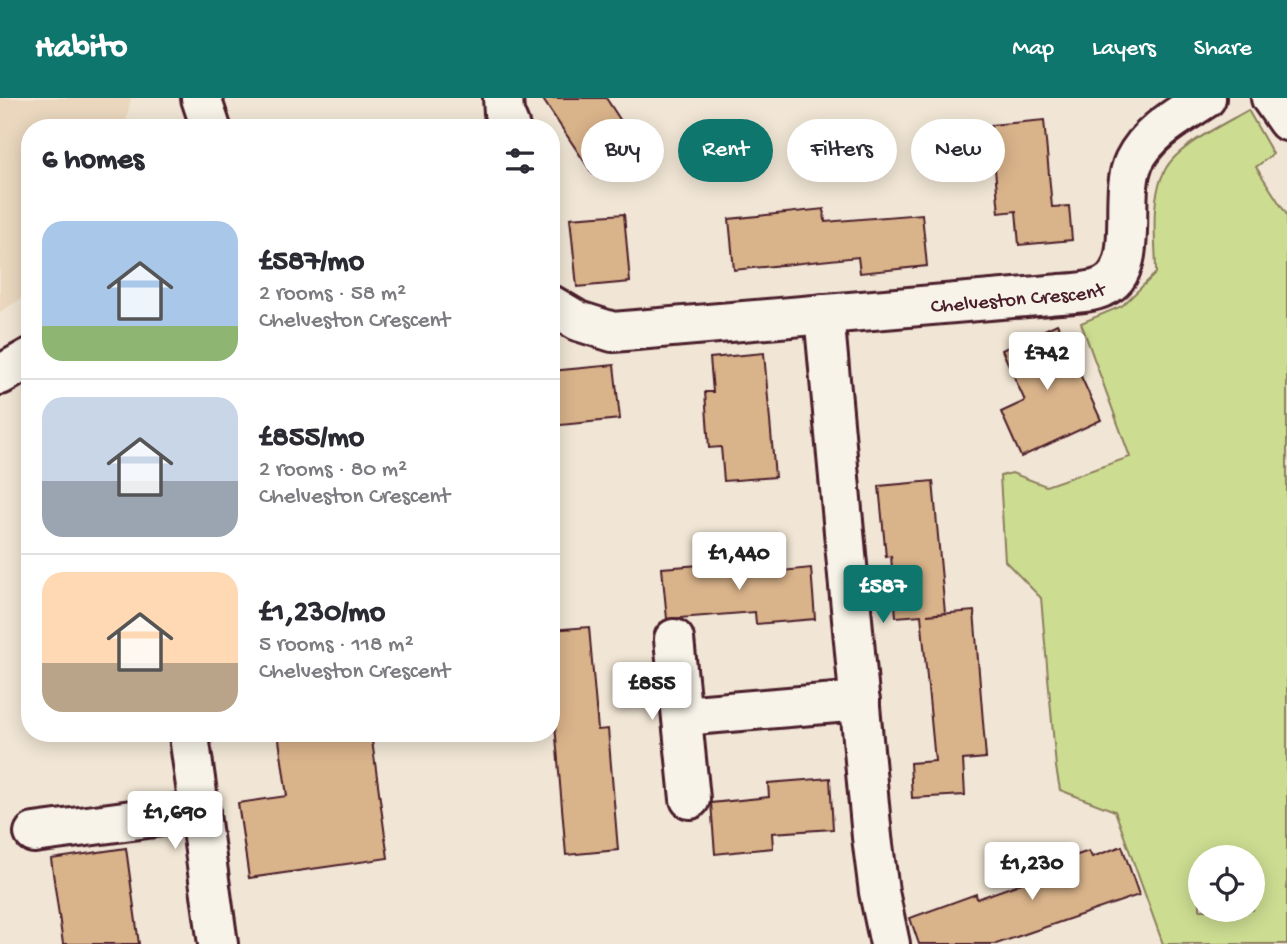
<!DOCTYPE html>
<meta charset="utf-8">
<style>
:root{--surface:#fff;--page:#f2f2f3;--text:#2b2b33;--muted:#7c7c81;--line:#e1e1e2;--accent:#0f766e}
body{margin:0;font-family:"Gochi Hand",sans-serif;background:var(--page);color:var(--text);height:100vh;display:flex;flex-direction:column;font-size:26px;white-space:nowrap}
*{box-sizing:border-box;margin:0}
p{font-size:23px;color:var(--muted)}
.icon{flex:none;width:38px;height:38px;fill:none;stroke:currentColor;stroke-width:2;stroke-linecap:round;stroke-linejoin:round}
.map{position:relative;flex:1;overflow:hidden}
.panel{position:absolute;left:21px;top:21px;width:539px;height:623px;display:flex;flex-direction:column;background:var(--surface);border-radius:28px;box-shadow:0 4px 18px #0003}
.panel>*{flex:none}
.hud{position:absolute;left:581px;top:21px;width:600px;height:63px;display:flex;gap:14px}
.controls{position:absolute;left:1188px;top:747px;display:grid;gap:14px}
.controls a{display:grid;place-items:center;width:77px;height:77px;border-radius:50%;background:var(--surface);box-shadow:0 4px 18px #0003;font-size:35px}
.price{position:absolute;translate:-50% -60px;padding:0 16px;border-radius:7px;background:#fff;color:#222;font-size:23px;line-height:46px;filter:drop-shadow(0 2px 4px #0008)}
.price::after{content:'';position:absolute;left:50%;top:42px;width:21px;height:16px;margin-left:-10px;background:inherit;clip-path:polygon(0 0,100% 0,50% 100%)}
.price.on{background:var(--accent);color:#fff}
ul{padding:0;list-style:none}
li{display:flex;align-items:center;gap:21px;height:175px;padding:0 21px}
li+li{border-top:2px solid var(--line)}
li span{display:grid;place-items:center;flex:none;width:196px;height:140px;border-radius:21px;color:#555}
li>.icon{margin-inline-start:auto}
span .icon{width:84px;height:84px;fill:#fffc;stroke-width:1}
li b{font-size:30px}
h2{display:flex;justify-content:space-between;align-items:center;height:84px;padding:0 21px;font-size:30px}
.chip{padding:0 24px;border-radius:32px;background:var(--surface);box-shadow:0 4px 18px #0003;font-size:24px;line-height:63px}
.chip.on{background:var(--accent);color:#fff}
header{display:flex;align-items:center;gap:42px;box-sizing:border-box;height:98px;padding:0 35px;background:var(--accent);color:#fff}
header strong{font-size:33px}
nav{display:flex;gap:38px;margin-inline-start:auto;font-size:24px}
.map>svg:first-child{display:block}
.built{fill:#ead7be}
.green{fill:#ccdd91;stroke:#8b7e5e;stroke-width:2;fill-rule:evenodd}
.building{fill:#d9b38a;stroke:#4a1f2b;stroke-width:2}
.lines{fill:none;stroke-linecap:round;stroke-linejoin:round}
.minor-casing{stroke:#4a1f2b;stroke-width:44}
.minor{stroke:#f7f3e8;stroke-width:38}
.labels{text-anchor:middle;stroke-width:7;stroke-linejoin:round;paint-order:stroke}
.street-label{font-size:21px;fill:#4a1f2b;stroke:#f7f3e8}
</style>
<header>
<strong>Habito</strong>
<nav><a>Map</a><a>Layers</a><a>Share</a></nav>
</header>
<div class="map">
<svg width="1287" height="846" viewBox="0 0 1287 846">
<rect width="100%" height="100%" fill="#f1e6d5"/>
<filter id="ink" filterUnits="userSpaceOnUse"><feTurbulence type="fractalNoise" baseFrequency=".0143" numOctaves="2"/><feDisplacementMap in="SourceGraphic" scale="14" xChannelSelector="R" yChannelSelector="G"/><feConvolveMatrix kernelMatrix="1 2 1 2 8 2 1 2 1" color-interpolation-filters="sRGB"/></filter>
<g filter="url(#ink)">
<polygon class="built" points="0,0 131,0 125,30 30,30 30,195 0,214"/>
<path class="green" d="M1248 12 1273 56 1256 69 1287 117V846H1163L1115 713 1060 692 1056 669 1041 500 1005 463 1000 378 1012 375 1046 388 1130 359 1081 225 1122 208 1156 175C1156 143 1149 102 1165 72 1177 48 1224 26 1248 12ZM1200 760H1253V812H1200Z"/>
<g class="building">
<polygon points="542,0 606,0 636,46 592,75"/>
<polygon points="1044,22 1052,109 1069,108 1072,142 1019,147 1016,113 999,115 991,27"/>
<polygon points="824,111 825,124 922,116 927,168 860,175 858,159 734,172 729,121"/>
<polygon points="624,116 630,184 577,189 570,120"/>
<polygon points="1057,226 1101,322 1021,359 1001,314 1025,303 1002,252"/>
<polygon points="764,255 775,379 724,383 721,349 709,350 705,294 713,294 710,260"/>
<polygon points="614,267 620,321 551,328 551,273"/>
<polygon points="933,383 945,515 927,517 974,513 986,660 963,662 965,697 912,700 910,665 935,663 921,517 896,519 891,458 886,459 879,388"/>
<polygon points="751,463 752,476 811,470 815,521 756,526 755,514 667,521 662,470"/>
<polygon points="589,529 598,632 608,631 618,752 566,757 555,627 551,627 551,532"/>
<polygon points="278,635 371,635 388,760 249,780 238,705 287,698"/>
<polygon points="830,680 833,731 772,735 773,750 715,756 711,705 769,699 768,685"/>
<polygon points="1122,748 1139,797 996,846 919,846 910,820 976,796 977,801 1039,779 1036,771 1089,753 1092,759"/>
<polygon points="126,750 139,846 63,846 51,761"/>
</g>
<g class="lines">
<defs>
<g id="minor">
<polyline points="201,0 211,30"/>
<polyline points="503,0 504,15 510,30"/>
<polyline points="1271,0 1287,23"/>
<path id="s1" d="M551 207 578 223 613 234 1050 197C1067 195 1088 196 1103 189 1143 172 1117 98 1134 63 1149 33 1179 18 1206 0"/>
<polyline points="824,216 872,739 879,794 890,846"/>
<polyline points="0,277 30,260"/>
<polyline points="674,541 690,701"/>
<polyline points="682,618 860,603"/>
<polyline points="190,645 218,846"/>
<polyline points="34,735 200,713"/>
</g>
</defs>
<use href="#minor" class="minor-casing"/>
<use href="#minor" class="minor"/>
</g>
</g>
<g class="labels">
<g class="street-label">
<text dy="7" stroke="none"><textPath href="#s1" startOffset="474">Chelveston Crescent</textPath></text>
</g>
</g>
</svg>
<div class="controls">
<a><svg class="icon" aria-label="locate" viewBox="0 0 24 24"><circle cx="12" cy="12" r="6"/><path d="M12 2v4M12 18v4M2 12h4M18 12h4"/></svg></a>
</div>
<b class="price" style="left:1047px;top:294px">£742</b>
<b class="price" style="left:739px;top:494px">£1,440</b>
<b class="price on" style="left:883px;top:527px">£587</b>
<b class="price" style="left:652px;top:624px">£855</b>
<b class="price" style="left:175px;top:753px">£1,690</b>
<b class="price" style="left:1032px;top:804px">£1,230</b>
<div class="hud">
<a class="chip">Buy</a>
<a class="chip on">Rent</a>
<a class="chip">Filters</a>
<a class="chip">New</a>
</div>
<section class="panel">
<h2>6 homes<svg class="icon" aria-label="filters" viewBox="0 0 24 24"><path d="M4 7h16M4 17h16"/><circle cx="9" cy="7" r="2"/><circle cx="15" cy="17" r="2"/></svg></h2>
<ul>
<li><span style="background:linear-gradient(#a9c7e8 75%,#8fb573 0)"><svg class="icon" aria-label="home" viewBox="0 0 24 24"><path d="M3 11l9-7 9 7M6 9v11h12V9"/></svg></span><div><b>£587/mo</b><p>2 rooms · 58 m²</p><p>Chelveston Crescent</p></div></li>
<li><span style="background:linear-gradient(#c9d6e8 60%,#9aa5b1 0)"><svg class="icon" aria-label="home" viewBox="0 0 24 24"><path d="M3 11l9-7 9 7M6 9v11h12V9"/></svg></span><div><b>£855/mo</b><p>2 rooms · 80 m²</p><p>Chelveston Crescent</p></div></li>
<li><span style="background:linear-gradient(#ffd9b3 65%,#b9a48a 0)"><svg class="icon" aria-label="home" viewBox="0 0 24 24"><path d="M3 11l9-7 9 7M6 9v11h12V9"/></svg></span><div><b>£1,230/mo</b><p>5 rooms · 118 m²</p><p>Chelveston Crescent</p></div></li>
</ul>
</section>
</div>
